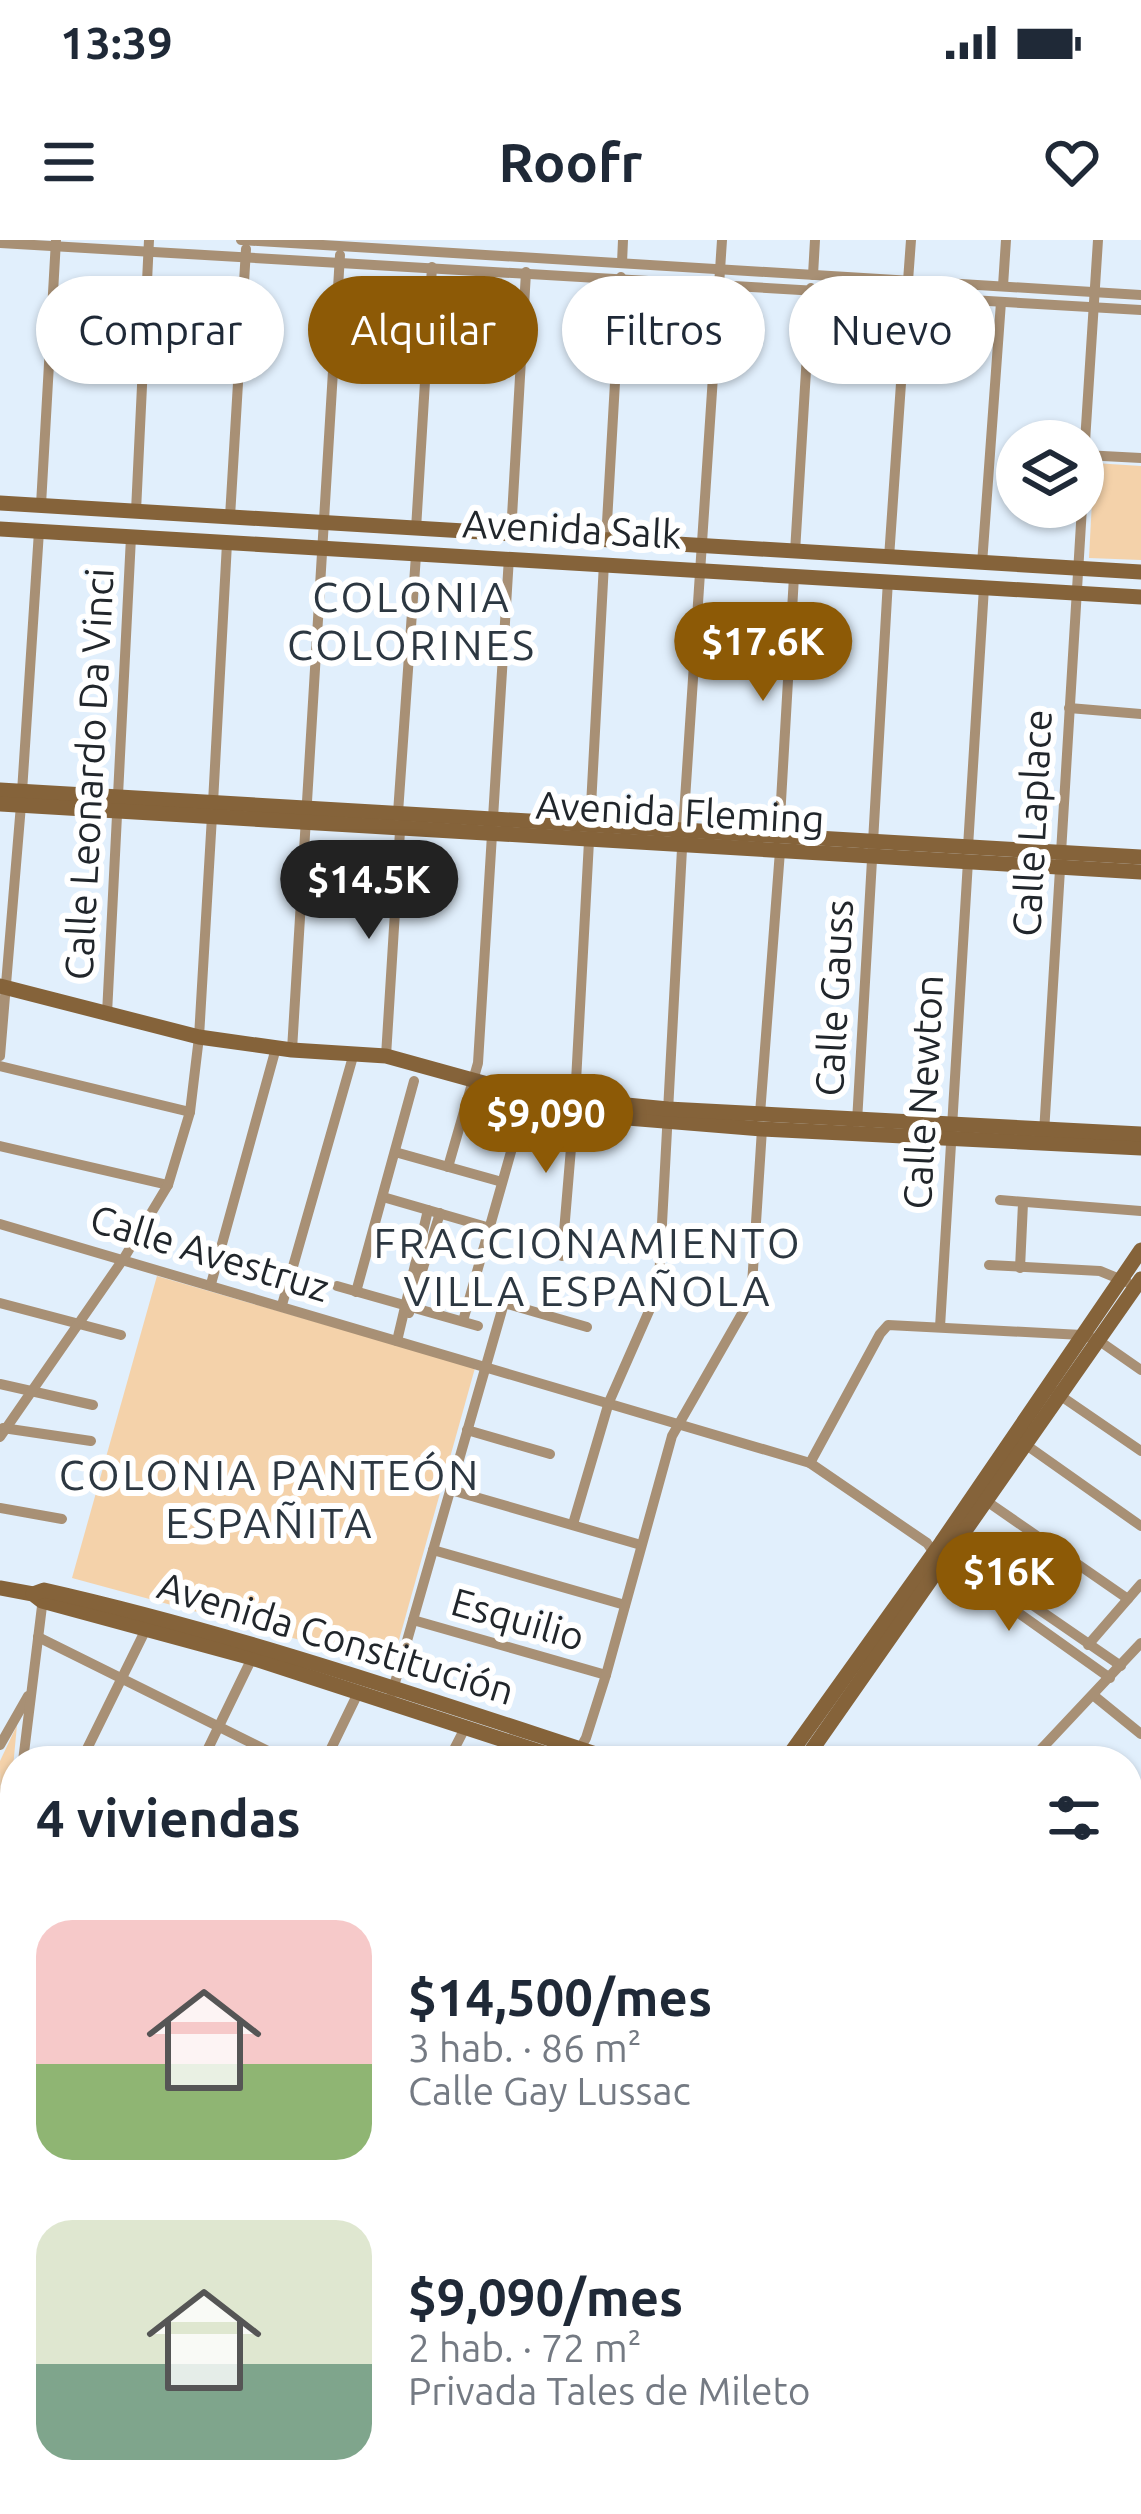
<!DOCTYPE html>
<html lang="es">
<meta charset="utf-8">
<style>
:root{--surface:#fff;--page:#f6f6f7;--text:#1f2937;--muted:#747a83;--accent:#8d5a06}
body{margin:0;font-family:Ubuntu,sans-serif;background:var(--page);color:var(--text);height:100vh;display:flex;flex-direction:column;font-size:45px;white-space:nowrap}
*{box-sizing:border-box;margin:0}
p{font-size:39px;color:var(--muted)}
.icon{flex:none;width:66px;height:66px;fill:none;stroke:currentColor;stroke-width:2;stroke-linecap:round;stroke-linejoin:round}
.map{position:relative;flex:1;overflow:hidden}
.details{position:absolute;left:0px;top:1506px;width:1143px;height:768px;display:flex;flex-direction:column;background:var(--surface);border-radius:48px 48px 0 0;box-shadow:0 3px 9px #0004}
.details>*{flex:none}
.hud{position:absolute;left:36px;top:36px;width:1071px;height:108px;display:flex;gap:24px}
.fabs{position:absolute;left:996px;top:180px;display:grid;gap:24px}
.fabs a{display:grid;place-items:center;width:108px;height:108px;border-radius:50%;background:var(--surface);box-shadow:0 3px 9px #0004;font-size:60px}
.price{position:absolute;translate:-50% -102px;padding:0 27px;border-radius:42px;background:var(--accent);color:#fff;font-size:39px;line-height:78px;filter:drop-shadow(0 3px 6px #0008)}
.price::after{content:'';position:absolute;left:50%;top:72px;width:36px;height:27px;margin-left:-18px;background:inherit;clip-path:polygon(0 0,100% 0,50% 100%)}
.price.selected{background:#222;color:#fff}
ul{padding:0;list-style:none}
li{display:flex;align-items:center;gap:36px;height:300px;padding:0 36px}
li span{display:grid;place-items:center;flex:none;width:336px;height:240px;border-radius:36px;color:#555}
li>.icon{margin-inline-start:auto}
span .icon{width:144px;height:144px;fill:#fffc;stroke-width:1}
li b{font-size:51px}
h2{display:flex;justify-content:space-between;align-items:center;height:144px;padding:0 36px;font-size:51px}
.pill{padding:0 42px;border-radius:54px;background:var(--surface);box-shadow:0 3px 9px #0004;font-size:42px;line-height:108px}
.pill.selected{background:var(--accent);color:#fff}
.status{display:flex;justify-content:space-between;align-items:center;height:84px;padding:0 60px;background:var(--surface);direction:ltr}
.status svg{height:33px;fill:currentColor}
header{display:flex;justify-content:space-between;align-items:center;height:156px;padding:0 36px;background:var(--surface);font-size:54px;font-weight:600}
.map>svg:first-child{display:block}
.green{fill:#f4d2aa}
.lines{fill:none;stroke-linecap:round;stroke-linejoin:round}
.street{stroke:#a89075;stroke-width:10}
.secondary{stroke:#85633a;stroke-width:15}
.labels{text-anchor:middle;stroke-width:12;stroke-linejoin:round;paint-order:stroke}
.street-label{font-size:39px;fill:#21262b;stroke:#fff}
.neighbourhood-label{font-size:42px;letter-spacing:3px;fill:#2c3741;stroke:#fff}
</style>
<div class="status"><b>13:39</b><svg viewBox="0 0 49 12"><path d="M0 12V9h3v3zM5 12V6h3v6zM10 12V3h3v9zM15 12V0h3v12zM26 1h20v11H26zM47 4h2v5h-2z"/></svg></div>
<header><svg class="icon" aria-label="menu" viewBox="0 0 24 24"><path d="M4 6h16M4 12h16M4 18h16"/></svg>Roofr<svg class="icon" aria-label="heart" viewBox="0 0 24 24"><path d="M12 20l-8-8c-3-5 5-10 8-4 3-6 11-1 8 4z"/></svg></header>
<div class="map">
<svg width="1141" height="2274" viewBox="0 0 1141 2274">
<rect width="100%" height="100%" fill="#e1effc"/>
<g class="green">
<polygon points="1094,223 1141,226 1141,320 1089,318"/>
<polygon points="157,1036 475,1128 392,1425 72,1338"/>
<polygon points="17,1485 1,1655 0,1521"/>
</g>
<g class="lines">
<g class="street">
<polyline points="241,0 1141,55"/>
<polyline points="0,3 1141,70"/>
<polyline points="622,23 623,0"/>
<polyline points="813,35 815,0"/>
<polyline points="908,41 911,0"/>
<polyline points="1003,46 1006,0"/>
<polyline points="1084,215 1141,218"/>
<polyline points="1083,233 1098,0"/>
<polyline points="41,265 56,0"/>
<polyline points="136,271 149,0"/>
<polyline points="230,277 246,9"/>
<polyline points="416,289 432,27"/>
<polyline points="511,294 526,32"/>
<polyline points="606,300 621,37"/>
<polyline points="795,312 811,48"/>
<polyline points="889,318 907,56"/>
<polyline points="982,324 1001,62"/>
<polyline points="1069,468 1141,474"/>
<polyline points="22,552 39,291"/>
<polyline points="213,563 227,303"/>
<polyline points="398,573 416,315"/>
<polyline points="590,585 604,323"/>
<polyline points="779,596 794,336"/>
<polyline points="968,607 984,347"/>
<polyline points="107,774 131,297"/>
<polyline points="292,810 340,15"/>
<polyline points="0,816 21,565"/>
<polyline points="386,816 400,591"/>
<polyline points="0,826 190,872"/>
<polyline points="760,874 780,611"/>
<polyline points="857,882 888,340"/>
<polyline points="1044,893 1082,267"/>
<polyline points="0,906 168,945"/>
<polyline points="395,912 502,942"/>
<polyline points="448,927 478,823 509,317"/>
<polyline points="383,957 490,988"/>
<polyline points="1000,960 1141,971"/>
<polyline points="0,984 810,1223 927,1303 934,1313 1110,1438"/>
<polyline points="562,1016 575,860 589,601"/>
<polyline points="989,1025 1100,1031 1127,1042"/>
<polyline points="1020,1028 1023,963"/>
<polyline points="211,1044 276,808"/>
<polyline points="337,1046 478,1086"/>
<polyline points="356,1052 414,841"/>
<polyline points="0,1063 121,1095"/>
<polyline points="282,1065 354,813"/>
<polyline points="409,1073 440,973"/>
<polyline points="463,1081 522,873"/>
<polyline points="940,1087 968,621"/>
<polyline points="397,1101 428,970"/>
<polyline points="0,1144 93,1165"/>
<polyline points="1055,1152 1141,1211"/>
<polyline points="3,1188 91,1201"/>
<polyline points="467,1190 550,1214"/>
<polyline points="0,1197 124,1018 168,945 190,872 199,797 212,576"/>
<polyline points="1022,1202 1141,1286"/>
<polyline points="810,1223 880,1094 888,1085 1082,1095 1098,1100 1141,1130"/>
<polyline points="451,1250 641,1305"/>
<polyline points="982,1258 1128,1359"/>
<polyline points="0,1268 62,1279"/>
<polyline points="573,1284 609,1162 657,1053 659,1040 683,590 722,0"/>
<polyline points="951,1309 1121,1426"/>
<polyline points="433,1310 625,1365"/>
<polyline points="413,1380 606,1435"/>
<polyline points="38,1397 288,1521"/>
<polyline points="1088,1405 1141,1344"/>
<polyline points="392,1453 504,1063 587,1087"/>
<polyline points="1093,1455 1141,1494"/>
<polyline points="0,1505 28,1456"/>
<polyline points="23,1521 43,1358"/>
<polyline points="81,1521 147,1387"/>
<polyline points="202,1521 252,1418"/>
<polyline points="325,1521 359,1451"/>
<polyline points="448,1521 465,1488"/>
<polyline points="573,1521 586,1498 606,1435 672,1196 744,1070 752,1045 762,889"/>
<polyline points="1030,1521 1141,1403"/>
<polyline points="1128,1684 1141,1695"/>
<polyline points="0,1776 15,1618"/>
<polyline points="1128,1860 1141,1872"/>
<polyline points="0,1921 15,1892"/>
<polyline points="0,1924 15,1932"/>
<polyline points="1128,1938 1141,1945"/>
<polyline points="0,2110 15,2117"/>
<polyline points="1128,2120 1141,2094"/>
<polyline points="0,2182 15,2152"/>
<polyline points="300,2259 330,2274"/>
<polyline points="679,2259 710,2274"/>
<polyline points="1033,2259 1064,2274"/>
<polyline points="75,2274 82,2259"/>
<polyline points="197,2274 204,2259"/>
<polyline points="441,2274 449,2259"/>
<polyline points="564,2274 572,2259"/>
<polyline points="809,2274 816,2259"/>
<polyline points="930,2274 938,2259"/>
</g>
<g class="secondary">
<polyline points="0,263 1141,332"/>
<polyline points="0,289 1141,357"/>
<polyline points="0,550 1141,617"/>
<polyline points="0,564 1141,632"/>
<polyline points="0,746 199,797 292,810 386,816 603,876 762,889 1141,908"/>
<polyline points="561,862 575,860 668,869 1141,894"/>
<polyline points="0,1348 33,1354 42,1361 252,1418 568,1521"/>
<path d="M33 1354 44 1350C239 1394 427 1459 617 1521"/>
<polyline points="785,1521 941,1303 1141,1010"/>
<polyline points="804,1521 1141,1039"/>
<polyline points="1128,1820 1141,1819"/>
<polyline points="1128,1840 1141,1839"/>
</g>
</g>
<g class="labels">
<g class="street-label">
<text transform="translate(572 289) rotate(3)" y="14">Avenida Salk</text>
<text transform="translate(89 534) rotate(-87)" y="14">Calle Leonardo Da Vinci</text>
<text transform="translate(680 572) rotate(3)" y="14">Avenida Fleming</text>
<text transform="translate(1032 583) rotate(-87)" y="14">Calle Laplace</text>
<text transform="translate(834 758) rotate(-87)" y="14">Calle Gauss</text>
<text transform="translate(923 852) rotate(-87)" y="14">Calle Newton</text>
<text transform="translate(210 1013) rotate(17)" y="14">Calle Avestruz</text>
<text transform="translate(518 1379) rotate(16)" y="14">Esquilio</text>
<text transform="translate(336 1398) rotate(17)" y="14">Avenida Constitución</text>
</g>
<g class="neighbourhood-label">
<text x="412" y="372">COLONIA<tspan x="412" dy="48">COLORINES</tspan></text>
<text x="588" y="1018">FRACCIONAMIENTO<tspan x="588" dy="48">VILLA ESPAÑOLA</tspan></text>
<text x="270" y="1250">COLONIA PANTEÓN<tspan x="270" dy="48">ESPAÑITA</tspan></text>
</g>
</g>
</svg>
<div class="fabs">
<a><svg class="icon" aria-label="layers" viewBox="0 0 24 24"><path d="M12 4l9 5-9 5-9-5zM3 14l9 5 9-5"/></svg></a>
</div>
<b class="price" style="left:763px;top:464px">$17.6K</b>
<b class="price selected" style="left:369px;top:702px">$14.5K</b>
<b class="price" style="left:546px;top:936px">$9,090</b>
<b class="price" style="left:1009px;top:1394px">$16K</b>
<div class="hud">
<a class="pill">Comprar</a>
<a class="pill selected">Alquilar</a>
<a class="pill">Filtros</a>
<a class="pill">Nuevo</a>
</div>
<section class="details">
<h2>4 viviendas<svg class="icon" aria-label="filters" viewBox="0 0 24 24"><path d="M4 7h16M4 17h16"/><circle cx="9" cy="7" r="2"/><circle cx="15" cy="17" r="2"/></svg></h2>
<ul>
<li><span style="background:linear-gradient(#f6c9c9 60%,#8fb573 0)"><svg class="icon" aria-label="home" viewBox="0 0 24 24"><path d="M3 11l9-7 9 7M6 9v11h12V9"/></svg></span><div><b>$14,500/mes</b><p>3 hab. · 86 m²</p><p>Calle Gay Lussac</p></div></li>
<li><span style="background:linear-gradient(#dfe7d0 60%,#7fa58c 0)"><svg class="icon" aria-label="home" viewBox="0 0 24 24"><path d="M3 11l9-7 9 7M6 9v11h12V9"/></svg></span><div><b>$9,090/mes</b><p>2 hab. · 72 m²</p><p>Privada Tales de Mileto</p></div></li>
</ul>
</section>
</div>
